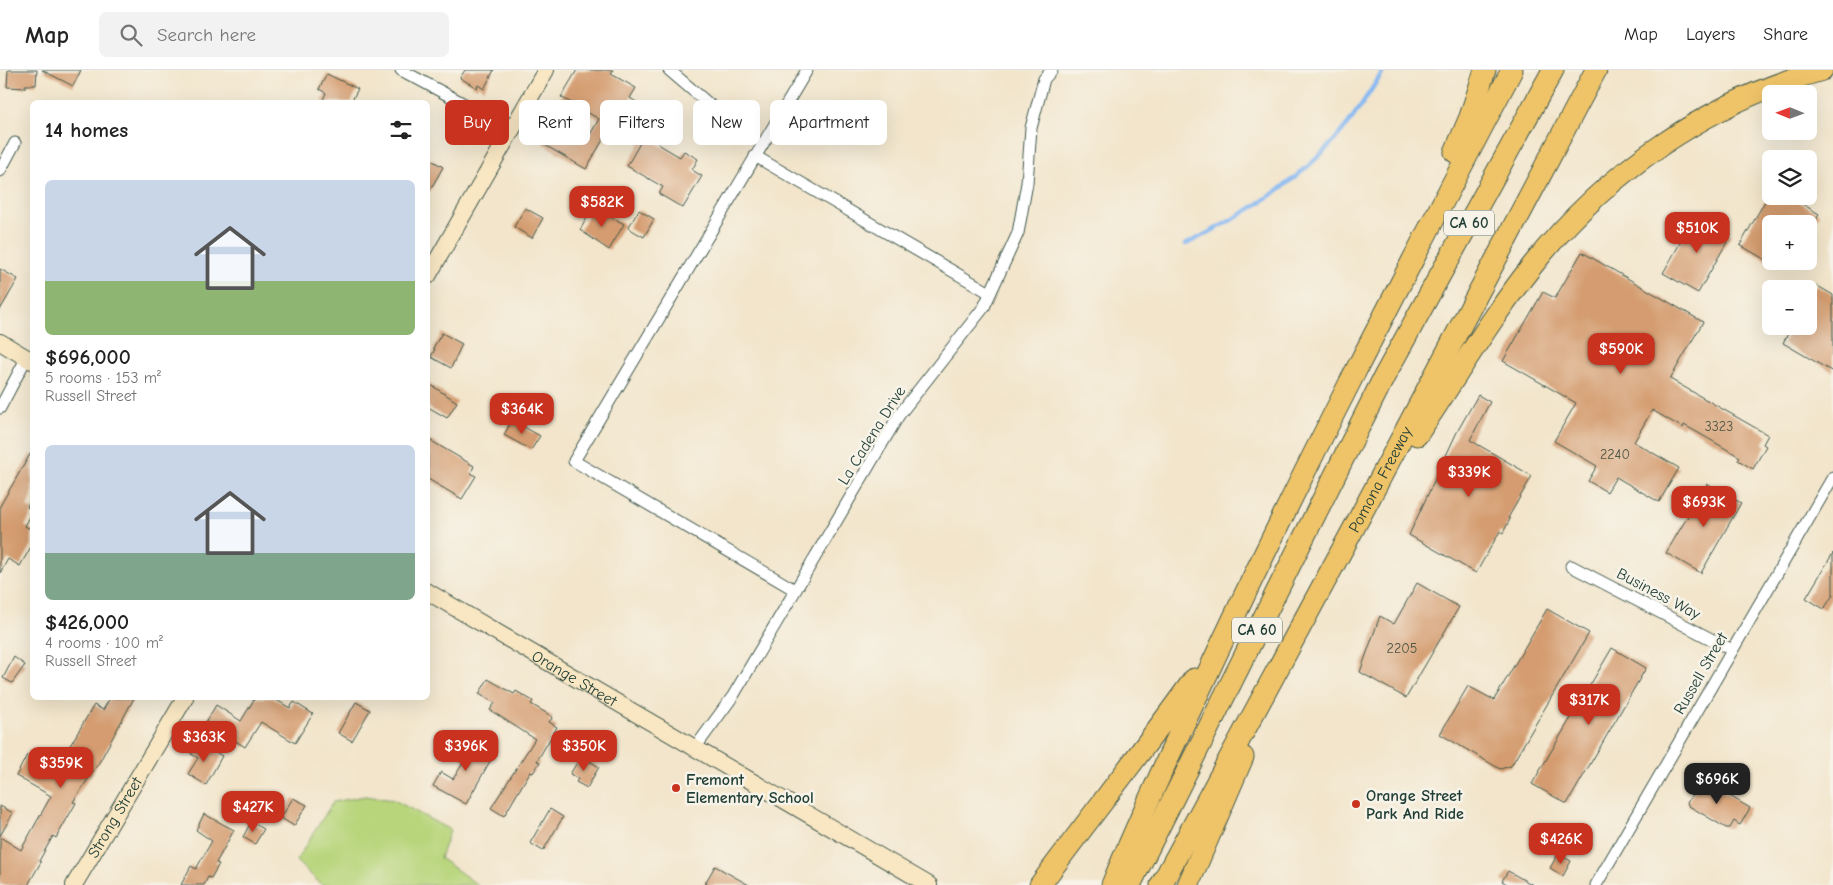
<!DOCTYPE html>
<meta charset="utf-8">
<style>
:root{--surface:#fff;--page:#f2f2f2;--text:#222;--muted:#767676;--line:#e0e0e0;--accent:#c8321e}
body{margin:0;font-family:"Comic Neue",sans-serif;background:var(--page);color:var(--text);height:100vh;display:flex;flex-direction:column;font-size:19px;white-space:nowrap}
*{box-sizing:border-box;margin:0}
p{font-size:16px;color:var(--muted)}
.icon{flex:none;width:28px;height:28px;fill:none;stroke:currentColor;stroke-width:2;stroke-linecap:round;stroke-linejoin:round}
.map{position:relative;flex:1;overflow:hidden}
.panel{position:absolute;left:30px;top:30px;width:400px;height:600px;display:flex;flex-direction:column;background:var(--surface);border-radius:8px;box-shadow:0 5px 20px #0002}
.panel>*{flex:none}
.hud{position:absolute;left:445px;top:30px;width:475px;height:45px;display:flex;gap:10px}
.needle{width:32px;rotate:271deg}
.controls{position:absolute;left:1762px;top:15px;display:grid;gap:10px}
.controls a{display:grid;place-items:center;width:55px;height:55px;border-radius:8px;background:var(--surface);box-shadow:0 5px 20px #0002;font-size:25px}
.price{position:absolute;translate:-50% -42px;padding:0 11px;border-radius:10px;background:var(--accent);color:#fff;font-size:16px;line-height:32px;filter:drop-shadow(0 1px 2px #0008)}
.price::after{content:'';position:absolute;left:50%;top:30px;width:15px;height:11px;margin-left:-8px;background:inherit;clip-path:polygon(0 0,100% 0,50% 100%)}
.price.current{background:#222;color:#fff}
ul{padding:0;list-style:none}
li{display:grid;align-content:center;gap:10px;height:265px;padding:0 15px}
li span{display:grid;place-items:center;height:155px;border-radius:8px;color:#555}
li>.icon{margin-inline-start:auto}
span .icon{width:90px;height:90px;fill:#fffc;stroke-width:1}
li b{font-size:21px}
h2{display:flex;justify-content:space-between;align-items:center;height:60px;padding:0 15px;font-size:21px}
.pill{padding:0 18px;border-radius:8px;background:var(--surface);box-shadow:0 5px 20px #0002;font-size:18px;line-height:45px}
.pill.current{background:var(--accent);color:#fff}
header{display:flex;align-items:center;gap:30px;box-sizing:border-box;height:70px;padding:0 25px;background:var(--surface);border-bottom:1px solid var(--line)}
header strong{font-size:24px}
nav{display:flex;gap:28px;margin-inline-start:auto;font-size:18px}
.search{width:350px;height:45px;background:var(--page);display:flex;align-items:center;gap:12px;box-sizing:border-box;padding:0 18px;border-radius:8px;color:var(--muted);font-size:19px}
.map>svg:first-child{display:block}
.green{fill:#b8d57c;stroke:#6c8958}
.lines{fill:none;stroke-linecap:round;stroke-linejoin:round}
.stream{stroke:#85b8f2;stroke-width:4.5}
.building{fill:#d49c6f}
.street-casing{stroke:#3f564b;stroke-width:13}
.secondary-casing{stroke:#3f564b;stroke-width:18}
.highway-casing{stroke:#3f564b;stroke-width:23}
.street{stroke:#fff;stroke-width:11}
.secondary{stroke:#f9e7c3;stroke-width:16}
.highway{stroke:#efc469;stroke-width:21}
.poi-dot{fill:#c8321e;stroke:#f7f3e8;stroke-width:2}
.labels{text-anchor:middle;stroke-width:5;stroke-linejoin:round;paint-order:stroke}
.number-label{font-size:14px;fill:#4c5543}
.shield{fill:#f7f3e8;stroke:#60746a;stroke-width:1}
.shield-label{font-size:15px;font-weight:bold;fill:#1f3d34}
.street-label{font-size:16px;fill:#1f3d34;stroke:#f7f3e8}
.poi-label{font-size:16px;font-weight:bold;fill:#1f3d34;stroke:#f7f3e8;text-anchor:start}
</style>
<header>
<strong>Map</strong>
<div class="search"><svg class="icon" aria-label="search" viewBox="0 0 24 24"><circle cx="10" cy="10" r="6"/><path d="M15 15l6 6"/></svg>Search here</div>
<nav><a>Map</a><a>Layers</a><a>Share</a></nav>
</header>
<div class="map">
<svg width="1833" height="815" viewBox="0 0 1833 815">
<rect width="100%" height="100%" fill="#f7f3e8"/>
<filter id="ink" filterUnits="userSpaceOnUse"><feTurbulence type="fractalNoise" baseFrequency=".02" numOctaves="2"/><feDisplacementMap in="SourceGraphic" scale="10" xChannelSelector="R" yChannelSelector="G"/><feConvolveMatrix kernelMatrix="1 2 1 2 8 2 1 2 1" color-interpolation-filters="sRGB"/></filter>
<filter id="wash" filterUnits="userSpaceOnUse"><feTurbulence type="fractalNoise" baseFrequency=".0096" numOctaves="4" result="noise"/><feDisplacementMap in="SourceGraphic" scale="20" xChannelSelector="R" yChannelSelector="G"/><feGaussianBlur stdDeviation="1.12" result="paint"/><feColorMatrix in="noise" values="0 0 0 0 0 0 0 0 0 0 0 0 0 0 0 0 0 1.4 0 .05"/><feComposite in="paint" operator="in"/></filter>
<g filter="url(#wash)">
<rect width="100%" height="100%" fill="#f2e5cb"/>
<polygon class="green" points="365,726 394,730 450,760 440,788 478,815 322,815 296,791 333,732"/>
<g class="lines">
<path class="stream" d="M1186 174C1247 144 1308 107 1350 51 1362 35 1373 17 1384 0"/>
</g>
<g id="blocks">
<g class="building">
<polygon points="8,0 37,0 36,15 25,15 25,18 7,17"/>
<polygon points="42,0 81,0 73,16"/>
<polygon points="465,0 494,0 484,19 478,15 477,18 460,8"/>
<polygon points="577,0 613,0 611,4 636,18 630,28 638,33 636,36 641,39 636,48 664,64 658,74 680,87 684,81 698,89 692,100 702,106 683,138 659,124 663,117 627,96 640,73 611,56 586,99 543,74 551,60 562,66 568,56 588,68 599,49 561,27"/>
<polygon points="327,4 358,19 351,32 322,32 326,23 319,19"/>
<polygon points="428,88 443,97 428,124"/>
<polygon points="1768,126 1789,126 1819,144 1814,154 1771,154 1771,193 1740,175"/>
<polygon points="593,137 624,154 609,180 580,160"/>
<polygon points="525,138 543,148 532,168 514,157"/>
<polygon points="639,140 654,149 644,167 628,158"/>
<polygon points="1696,145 1731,165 1698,223 1663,203"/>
<polygon points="1582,182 1703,252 1670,309 1768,365 1763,374 1766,376 1753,399 1738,390 1740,387 1702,365 1684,355 1683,358 1652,340 1634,372 1679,398 1659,432 1616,407 1607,422 1588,411 1597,396 1554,371 1576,333 1503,291 1543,222 1555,228"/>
<polygon points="0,199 18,209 0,240"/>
<polygon points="1816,215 1833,225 1833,302 1783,273 1792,256 1809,256 1809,228"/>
<polygon points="442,263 462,274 451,298 431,287 435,279 433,278"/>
<polygon points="428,313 457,332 447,348 428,337"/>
<polygon points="1478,325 1490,332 1470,370 1532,406 1508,448 1510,449 1503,463 1500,461 1476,503 1409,465 1457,362"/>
<polygon points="512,350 540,366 531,380 504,365"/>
<polygon points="428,369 474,396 471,403 476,406 462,429 428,409"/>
<polygon points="32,381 32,427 27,437 32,440 32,443 25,456 32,460 32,475 20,496 8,489 0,503 0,436"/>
<polygon points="1707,414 1741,433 1701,503 1666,483"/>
<polygon points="1833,483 1833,525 1824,539 1806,528"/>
<polygon points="1417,513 1459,537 1406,628 1360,602 1380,546 1394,554"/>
<polygon points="1547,539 1589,563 1511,696 1500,699 1440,664 1468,616 1494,630"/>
<polygon points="1612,578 1646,598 1567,734 1532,714"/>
<polygon points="14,587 25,595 12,613 3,608"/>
<polygon points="488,609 514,624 516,621 533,631 531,634 553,647 549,652 557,657 537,691 540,692 533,703 530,702 504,746 491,738 535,669 490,640 495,633 479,624"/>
<polygon points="110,628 134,628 100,691 73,732 76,733 56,768 53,766 39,791 41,792 28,815 0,815 0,767 21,780 51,726 16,706 27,685 55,701 94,635 103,640"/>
<polygon points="255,628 273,628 290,638 294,632 313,644 295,673 261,652 245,677 206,652 216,635 241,651"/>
<polygon points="356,632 370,640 352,671 338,663"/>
<polygon points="466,667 494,684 466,734 433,716 441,702 453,709 465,690 456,684"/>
<polygon points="198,672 222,686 206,715 188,704 198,688 191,684"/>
<polygon points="581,686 599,697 587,718 576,712 578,709 570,704"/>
<polygon points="1701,709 1750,738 1740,755 1734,751 1730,758 1726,758 1689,736 1687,733"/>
<polygon points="293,728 307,735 294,756 281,748"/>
<polygon points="0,736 13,743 0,766"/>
<polygon points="550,739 563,747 543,781 530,773"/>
<polygon points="204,744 234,760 216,793 219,794 211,808 208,807 204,815 181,815 191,796 196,799 212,771 196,760"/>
<polygon points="251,752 264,759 255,774 243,767"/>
<polygon points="1558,784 1571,791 1563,806 1550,798"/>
<polygon points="715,796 749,815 704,815"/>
<polygon points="1508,801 1533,815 1508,815 1502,811"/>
</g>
</g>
</g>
<g filter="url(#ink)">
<use href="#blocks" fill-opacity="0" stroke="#3f564b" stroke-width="1"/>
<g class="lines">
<defs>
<g id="street">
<polyline points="401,0 511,59"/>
<polyline points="669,0 710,35"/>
<polyline points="755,86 990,223"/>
<polyline points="0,101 15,73"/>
<polyline points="0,338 27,287"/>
<polyline points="1571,496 1732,580"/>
<polyline points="795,520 574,391 807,0"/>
<polyline points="695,678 733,626 899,345 984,237 1018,163 1027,113 1031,58 1044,9 1052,0"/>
<polyline points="1596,815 1833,407"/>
</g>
<g id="secondary">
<polyline points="428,206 546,0"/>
<polyline points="0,272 32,291"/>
<path id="s1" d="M428 522 929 815"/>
<path id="s2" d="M74 815 185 628"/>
</g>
<g id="highway">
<polyline points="1455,82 1470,47 1485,0"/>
<path d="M1417 365C1455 309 1490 249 1532 196 1604 104 1708 31 1822 0"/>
<path d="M1040 815C1091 746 1144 679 1194 609"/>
<path d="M1112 815C1140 746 1172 679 1204 611 1300 404 1406 202 1512 0"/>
<polyline points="1130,815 1385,305 1553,0"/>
<path id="s3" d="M1161 815 1356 454 1596 0"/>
<polyline points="1188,815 1243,687"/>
</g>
</defs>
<use href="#street" class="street-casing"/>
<use href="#secondary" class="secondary-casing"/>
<use href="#highway" class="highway-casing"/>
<use href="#street" class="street"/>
<use href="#secondary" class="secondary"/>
<use href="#highway" class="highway"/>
</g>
</g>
<g class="poi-dot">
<circle cx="676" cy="718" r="5"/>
<circle cx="1356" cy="734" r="5"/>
</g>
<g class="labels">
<g class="number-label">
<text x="1719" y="361">3323</text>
<text x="1615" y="389">2240</text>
<text x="1402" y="583">2205</text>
</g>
<g class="shield">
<rect x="1444" y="140.5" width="50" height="25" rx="4"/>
<rect x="1232" y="547.5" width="50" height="25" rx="4"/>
</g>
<g class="shield-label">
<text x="1469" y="158">CA 60</text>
<text x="1257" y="565">CA 60</text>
</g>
<g class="street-label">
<text transform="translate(871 365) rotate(-58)" y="6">La Cadena Drive</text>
<text dy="6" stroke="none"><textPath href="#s3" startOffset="461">Pomona Freeway</textPath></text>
<text transform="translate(1659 523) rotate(28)" y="6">Business Way</text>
<text transform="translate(1700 603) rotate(-60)" y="6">Russell Street</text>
<text dy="6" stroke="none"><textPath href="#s1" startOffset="170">Orange Street</textPath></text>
<text dy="6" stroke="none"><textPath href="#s2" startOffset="79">Strong Street</textPath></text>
</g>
<g class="poi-label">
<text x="686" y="715">Fremont<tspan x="686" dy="18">Elementary School</tspan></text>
<text x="1366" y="731">Orange Street<tspan x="1366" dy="18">Park And Ride</tspan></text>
</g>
</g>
</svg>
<div class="controls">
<a><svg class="needle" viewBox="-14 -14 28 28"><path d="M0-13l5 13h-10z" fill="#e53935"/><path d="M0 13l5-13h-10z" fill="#767676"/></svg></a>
<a><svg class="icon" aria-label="layers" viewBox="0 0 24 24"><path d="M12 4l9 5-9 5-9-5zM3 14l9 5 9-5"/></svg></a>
<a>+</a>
<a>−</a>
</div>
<b class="price" style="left:602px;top:158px">$582K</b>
<b class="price" style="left:1697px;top:184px">$510K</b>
<b class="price" style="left:1621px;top:305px">$590K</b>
<b class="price" style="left:522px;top:365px">$364K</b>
<b class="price" style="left:1469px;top:428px">$339K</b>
<b class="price" style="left:1704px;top:458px">$693K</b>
<b class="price" style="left:1589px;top:656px">$317K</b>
<b class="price" style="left:204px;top:693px">$363K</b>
<b class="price" style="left:466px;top:702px">$396K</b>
<b class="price" style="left:584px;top:702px">$350K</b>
<b class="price" style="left:61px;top:719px">$359K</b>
<b class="price current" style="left:1717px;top:735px">$696K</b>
<b class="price" style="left:253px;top:763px">$427K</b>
<b class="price" style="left:1561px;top:795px">$426K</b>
<div class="hud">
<a class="pill current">Buy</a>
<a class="pill">Rent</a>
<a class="pill">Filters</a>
<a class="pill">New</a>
<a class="pill">Apartment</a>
</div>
<section class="panel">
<h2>14 homes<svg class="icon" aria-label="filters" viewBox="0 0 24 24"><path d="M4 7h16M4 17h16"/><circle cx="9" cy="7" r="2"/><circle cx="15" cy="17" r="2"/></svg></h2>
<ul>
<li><span style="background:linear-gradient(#c9d6e8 65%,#8fb573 0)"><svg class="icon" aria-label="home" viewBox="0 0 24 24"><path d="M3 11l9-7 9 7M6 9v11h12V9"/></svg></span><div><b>$696,000</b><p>5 rooms · 153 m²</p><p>Russell Street</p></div></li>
<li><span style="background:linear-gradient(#c9d6e8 70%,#7fa58c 0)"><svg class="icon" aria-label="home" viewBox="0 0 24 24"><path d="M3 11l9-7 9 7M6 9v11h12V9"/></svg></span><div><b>$426,000</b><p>4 rooms · 100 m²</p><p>Russell Street</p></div></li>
</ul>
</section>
</div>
